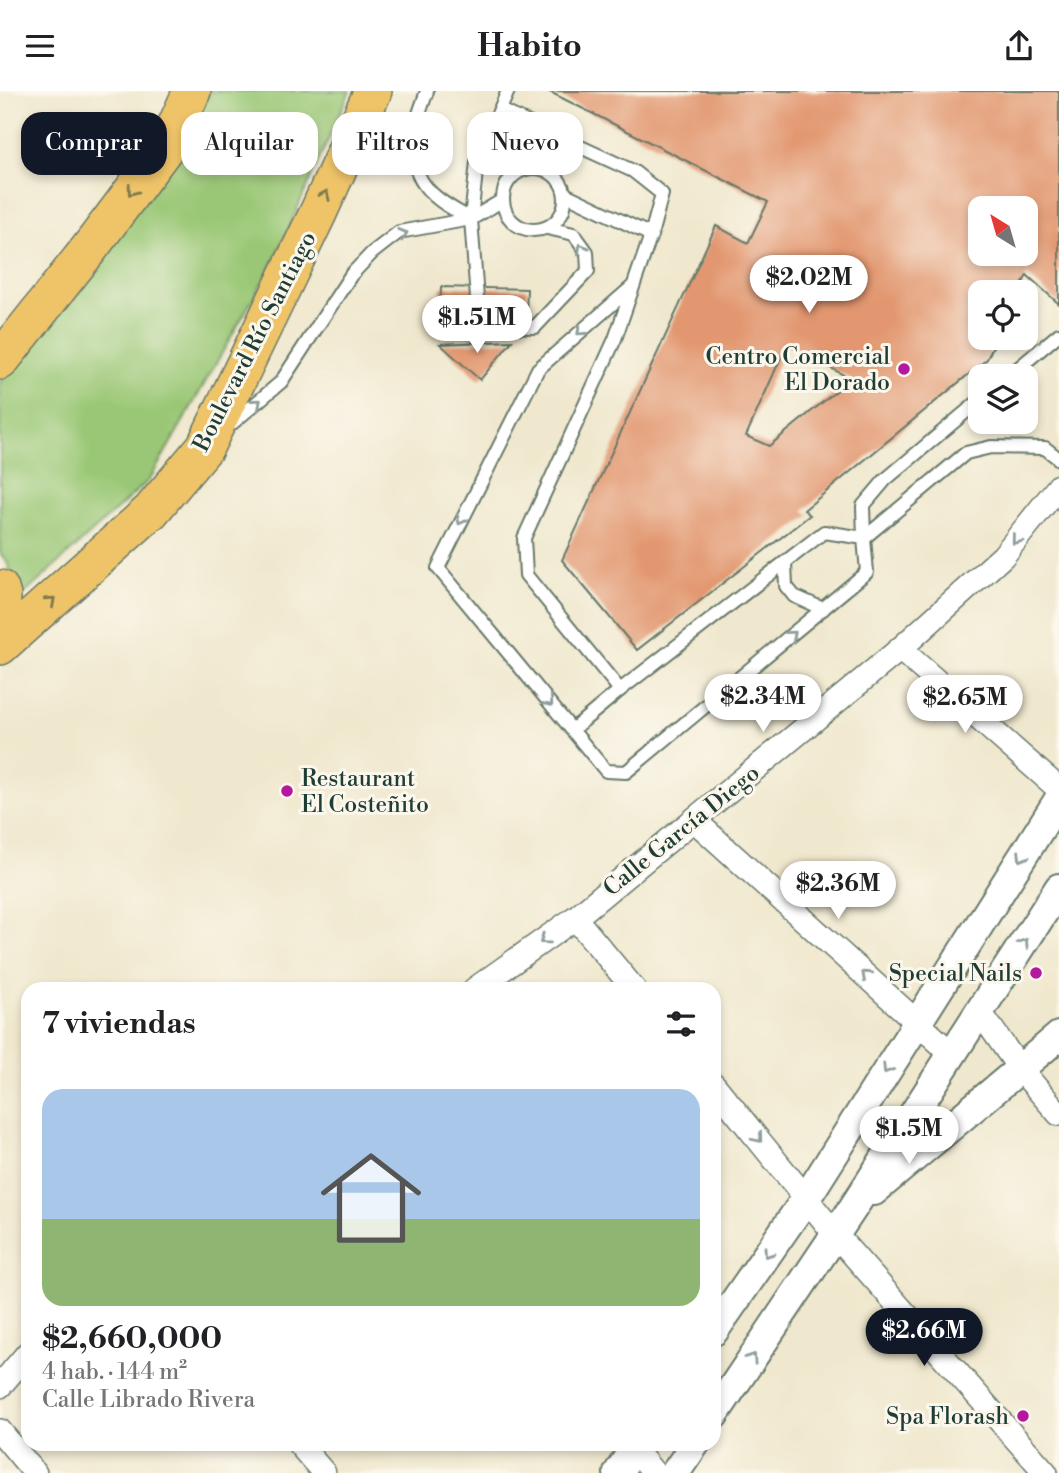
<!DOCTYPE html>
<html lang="es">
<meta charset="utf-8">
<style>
:root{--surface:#fff;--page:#f2f2f2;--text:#202124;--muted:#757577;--line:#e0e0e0;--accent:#111827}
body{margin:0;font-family:"Libre Bodoni",serif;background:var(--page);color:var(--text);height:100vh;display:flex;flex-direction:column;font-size:26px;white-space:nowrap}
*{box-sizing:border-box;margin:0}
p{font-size:23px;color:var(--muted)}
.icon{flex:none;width:38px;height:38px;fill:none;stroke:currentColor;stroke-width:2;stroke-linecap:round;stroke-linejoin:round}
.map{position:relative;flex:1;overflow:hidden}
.details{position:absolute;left:21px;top:891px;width:700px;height:469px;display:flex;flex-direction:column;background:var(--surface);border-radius:21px;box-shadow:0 4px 10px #0003}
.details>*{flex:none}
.banner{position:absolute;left:21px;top:21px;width:700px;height:63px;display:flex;gap:14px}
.needle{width:46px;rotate:323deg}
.tools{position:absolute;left:968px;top:105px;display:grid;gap:14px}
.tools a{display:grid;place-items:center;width:70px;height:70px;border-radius:14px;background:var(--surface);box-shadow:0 4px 10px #0003;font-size:35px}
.price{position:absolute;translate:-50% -60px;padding:0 16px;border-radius:24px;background:#fff;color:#222;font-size:23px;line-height:46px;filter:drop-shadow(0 2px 4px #0008)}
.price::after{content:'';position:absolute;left:50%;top:42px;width:21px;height:16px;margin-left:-10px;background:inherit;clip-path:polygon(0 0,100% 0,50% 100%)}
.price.current{background:var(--accent);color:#fff}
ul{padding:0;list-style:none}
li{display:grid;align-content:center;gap:14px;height:371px;padding:0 21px}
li+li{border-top:2px solid var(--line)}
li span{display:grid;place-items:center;height:217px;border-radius:21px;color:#555}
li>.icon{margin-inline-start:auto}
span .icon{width:126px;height:126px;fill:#fffc;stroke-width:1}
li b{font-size:30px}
h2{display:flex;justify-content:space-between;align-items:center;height:84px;padding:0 21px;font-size:30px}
.pill{padding:0 24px;border-radius:21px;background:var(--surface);box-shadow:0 4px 10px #0003;font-size:24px;line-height:63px}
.pill.current{background:var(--accent);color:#fff}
header{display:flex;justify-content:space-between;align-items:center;height:91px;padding:0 21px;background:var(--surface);font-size:32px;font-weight:700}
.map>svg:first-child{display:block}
.green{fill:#9ac775;stroke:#5c8254;stroke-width:2}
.building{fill:#e2976f;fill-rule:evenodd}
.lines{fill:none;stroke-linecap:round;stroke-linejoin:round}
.service-casing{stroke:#68796a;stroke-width:16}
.minor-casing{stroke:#68796a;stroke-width:26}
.tertiary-casing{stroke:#68796a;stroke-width:32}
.primary-casing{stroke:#68796a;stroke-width:40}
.service{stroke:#fff;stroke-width:12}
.minor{stroke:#fff;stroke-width:23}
.tertiary{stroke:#fff;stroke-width:28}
.primary{stroke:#efc469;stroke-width:37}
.oneway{stroke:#7d7a4c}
.oneway2{stroke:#8f9e9a}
.poi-dot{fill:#b5179e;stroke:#fbf7ec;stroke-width:2.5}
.labels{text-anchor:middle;stroke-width:6;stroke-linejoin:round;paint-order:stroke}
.street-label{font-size:23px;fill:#1f3d34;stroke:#fbf7ec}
.poi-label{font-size:23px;fill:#1f3d34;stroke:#fbf7ec;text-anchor:end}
</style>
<header><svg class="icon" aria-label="menu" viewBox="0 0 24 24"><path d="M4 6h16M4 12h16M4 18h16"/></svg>Habito<svg class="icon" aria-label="share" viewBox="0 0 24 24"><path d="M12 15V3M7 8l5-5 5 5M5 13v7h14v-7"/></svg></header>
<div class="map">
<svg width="1059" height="1382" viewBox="0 0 1059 1382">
<rect width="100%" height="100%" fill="#fbf7ec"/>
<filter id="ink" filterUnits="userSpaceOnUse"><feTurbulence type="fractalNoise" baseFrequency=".0143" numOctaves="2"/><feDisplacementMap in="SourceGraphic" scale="14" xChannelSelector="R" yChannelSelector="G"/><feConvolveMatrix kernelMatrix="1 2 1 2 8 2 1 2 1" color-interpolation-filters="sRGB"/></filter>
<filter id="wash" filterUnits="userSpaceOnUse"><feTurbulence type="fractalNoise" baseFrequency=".00686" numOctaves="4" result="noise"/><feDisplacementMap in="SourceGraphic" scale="28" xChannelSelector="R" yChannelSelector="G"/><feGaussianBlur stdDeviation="1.57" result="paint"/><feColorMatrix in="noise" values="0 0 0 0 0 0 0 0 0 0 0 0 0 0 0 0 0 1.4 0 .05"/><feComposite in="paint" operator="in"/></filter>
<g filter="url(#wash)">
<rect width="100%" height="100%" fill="#f0e8ce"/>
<polygon class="green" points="209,0 350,0 272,174 150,388 18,509 8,473 0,462 0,291 177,68"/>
<g id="blocks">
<g class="building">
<path d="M548 0H1059V213L1027 184 1018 201H980V247H997L987 268 804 419 810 424 637 559 562 469 716 135 748 152 768 111ZM980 117H1026V163H980ZM787 253 851 288 769 355 746 345Z"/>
<polygon points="441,196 527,198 526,228 440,225"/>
<polygon points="512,250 480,289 440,253"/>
</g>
</g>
</g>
<g filter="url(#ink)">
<use href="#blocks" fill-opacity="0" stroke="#68796a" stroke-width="2"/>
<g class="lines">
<defs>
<g id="service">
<path d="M427 0C422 15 414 33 413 48 410 93 435 109 471 128"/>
<polyline points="508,0 477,71 471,128 479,234 535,236 588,180 587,161 574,143 547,137"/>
<polyline points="500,19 633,80 662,103 651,144 615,248 524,447 526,484 620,599 824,441 864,447 867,481 626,681 606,680 438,477 538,278 633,195"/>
<circle cx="534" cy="108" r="31"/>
<polyline points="565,103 651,144"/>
<polyline points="1009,285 1059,243"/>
<polyline points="229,335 281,291 351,184 372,162 399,141 471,128 503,109"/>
<polyline points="864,447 966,362 991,356 1045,357 1059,368"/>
<polyline points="864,447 863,415 885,389 980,309"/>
<polyline points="785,472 786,495 794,505 823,518"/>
<polyline points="572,639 620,599"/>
</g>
<g id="minor">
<polyline points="900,558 1059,698"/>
<polyline points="694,729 953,964"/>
<polyline points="575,827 634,898"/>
<polyline points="475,898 575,827 900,558 1003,465 1059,395"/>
<polyline points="980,921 1020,978 1059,1023"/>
<polyline points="714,994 835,1143 1046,1382"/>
<polyline points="0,1295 28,1262"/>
<polyline points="0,1340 35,1382"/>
<polyline points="299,1353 324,1382"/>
<polyline points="630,1353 654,1382"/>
</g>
<g id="tertiary">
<polyline points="874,1100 1059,945"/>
<polyline points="714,1240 807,1106 1059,708"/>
<polyline points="714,1324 853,1117 1059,797"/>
<polyline points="618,1382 637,1353"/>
<polyline points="675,1382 695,1353"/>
</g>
<g id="primary">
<polyline points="0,270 89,158 168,53 192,0"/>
<polyline points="0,498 2,505 0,539"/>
<polyline points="0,555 151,420 205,356 318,122 373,0"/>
</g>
</defs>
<use href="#service" class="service-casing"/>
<use href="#minor" class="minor-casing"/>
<use href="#tertiary" class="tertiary-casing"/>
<use href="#primary" class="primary-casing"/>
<use href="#service" class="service"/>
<use href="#minor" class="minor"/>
<use href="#tertiary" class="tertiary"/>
<use href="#primary" class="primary"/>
</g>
<defs><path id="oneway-chevron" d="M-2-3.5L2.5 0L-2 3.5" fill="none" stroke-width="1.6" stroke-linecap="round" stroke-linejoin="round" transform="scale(1.75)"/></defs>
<g class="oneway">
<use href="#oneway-chevron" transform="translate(132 100) rotate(127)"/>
<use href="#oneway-chevron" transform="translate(325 104) rotate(-66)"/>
<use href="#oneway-chevron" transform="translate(51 510) rotate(-42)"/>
</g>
<g class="oneway2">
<use href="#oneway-chevron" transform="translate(403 143) rotate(-19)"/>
<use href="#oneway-chevron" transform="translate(582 157) rotate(-119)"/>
<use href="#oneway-chevron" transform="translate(581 240) rotate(139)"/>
<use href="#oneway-chevron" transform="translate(257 312) rotate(-41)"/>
<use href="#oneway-chevron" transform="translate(461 429) rotate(117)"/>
<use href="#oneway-chevron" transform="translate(1016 449) rotate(129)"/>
<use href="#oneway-chevron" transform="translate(792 544) rotate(-40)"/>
<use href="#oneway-chevron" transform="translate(549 611) rotate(50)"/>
<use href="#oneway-chevron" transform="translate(1022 766) rotate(122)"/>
<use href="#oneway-chevron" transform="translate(544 849) rotate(144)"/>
<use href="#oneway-chevron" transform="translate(1024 852) rotate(-57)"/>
<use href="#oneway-chevron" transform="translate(866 884) rotate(-138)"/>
<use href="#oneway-chevron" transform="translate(887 978) rotate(122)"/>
<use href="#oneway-chevron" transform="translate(758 1047) rotate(50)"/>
<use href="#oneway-chevron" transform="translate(768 1162) rotate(125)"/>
<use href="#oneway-chevron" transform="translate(752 1267) rotate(-56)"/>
</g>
</g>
<g class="poi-dot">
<circle cx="904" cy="278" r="7"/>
<circle cx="287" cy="700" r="7"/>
<circle cx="1036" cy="882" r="7"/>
<circle cx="1023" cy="1325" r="7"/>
</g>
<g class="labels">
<g class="street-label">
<text transform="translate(254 250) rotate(-63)" y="8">Boulevard Río Santiago</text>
<text transform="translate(681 739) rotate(-39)" y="8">Calle García Diego</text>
</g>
<g class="poi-label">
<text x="890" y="273">Centro Comercial<tspan x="890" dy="26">El Dorado</tspan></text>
<text x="301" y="695" text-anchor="start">Restaurant<tspan x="301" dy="26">El Costeñito</tspan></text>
<text x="1022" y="890">Special Nails</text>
<text x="1009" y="1333">Spa Florash</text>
</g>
</g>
</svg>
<div class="tools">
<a><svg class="needle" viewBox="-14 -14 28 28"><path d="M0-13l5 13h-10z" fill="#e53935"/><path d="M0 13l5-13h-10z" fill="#757577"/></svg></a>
<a><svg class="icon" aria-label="locate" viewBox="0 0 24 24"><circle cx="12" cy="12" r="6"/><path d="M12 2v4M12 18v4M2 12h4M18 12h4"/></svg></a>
<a><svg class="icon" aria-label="layers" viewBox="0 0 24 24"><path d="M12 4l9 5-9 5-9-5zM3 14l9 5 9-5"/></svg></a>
</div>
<b class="price" style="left:809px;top:224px">$2.02M</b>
<b class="price" style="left:477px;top:264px">$1.51M</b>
<b class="price" style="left:763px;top:643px">$2.34M</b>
<b class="price" style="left:965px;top:644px">$2.65M</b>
<b class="price" style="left:838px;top:830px">$2.36M</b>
<b class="price" style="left:909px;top:1075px">$1.5M</b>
<b class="price current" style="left:924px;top:1277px">$2.66M</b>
<div class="banner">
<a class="pill current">Comprar</a>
<a class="pill">Alquilar</a>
<a class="pill">Filtros</a>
<a class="pill">Nuevo</a>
</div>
<section class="details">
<h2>7 viviendas<svg class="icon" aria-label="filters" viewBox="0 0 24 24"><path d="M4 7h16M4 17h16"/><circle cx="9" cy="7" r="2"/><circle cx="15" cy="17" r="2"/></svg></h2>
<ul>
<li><span style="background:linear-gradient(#a9c7e8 60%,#8fb573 0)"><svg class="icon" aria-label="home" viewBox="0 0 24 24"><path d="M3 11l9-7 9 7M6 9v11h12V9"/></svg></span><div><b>$2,660,000</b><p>4 hab. · 144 m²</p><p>Calle Librado Rivera</p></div></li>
</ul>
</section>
</div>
